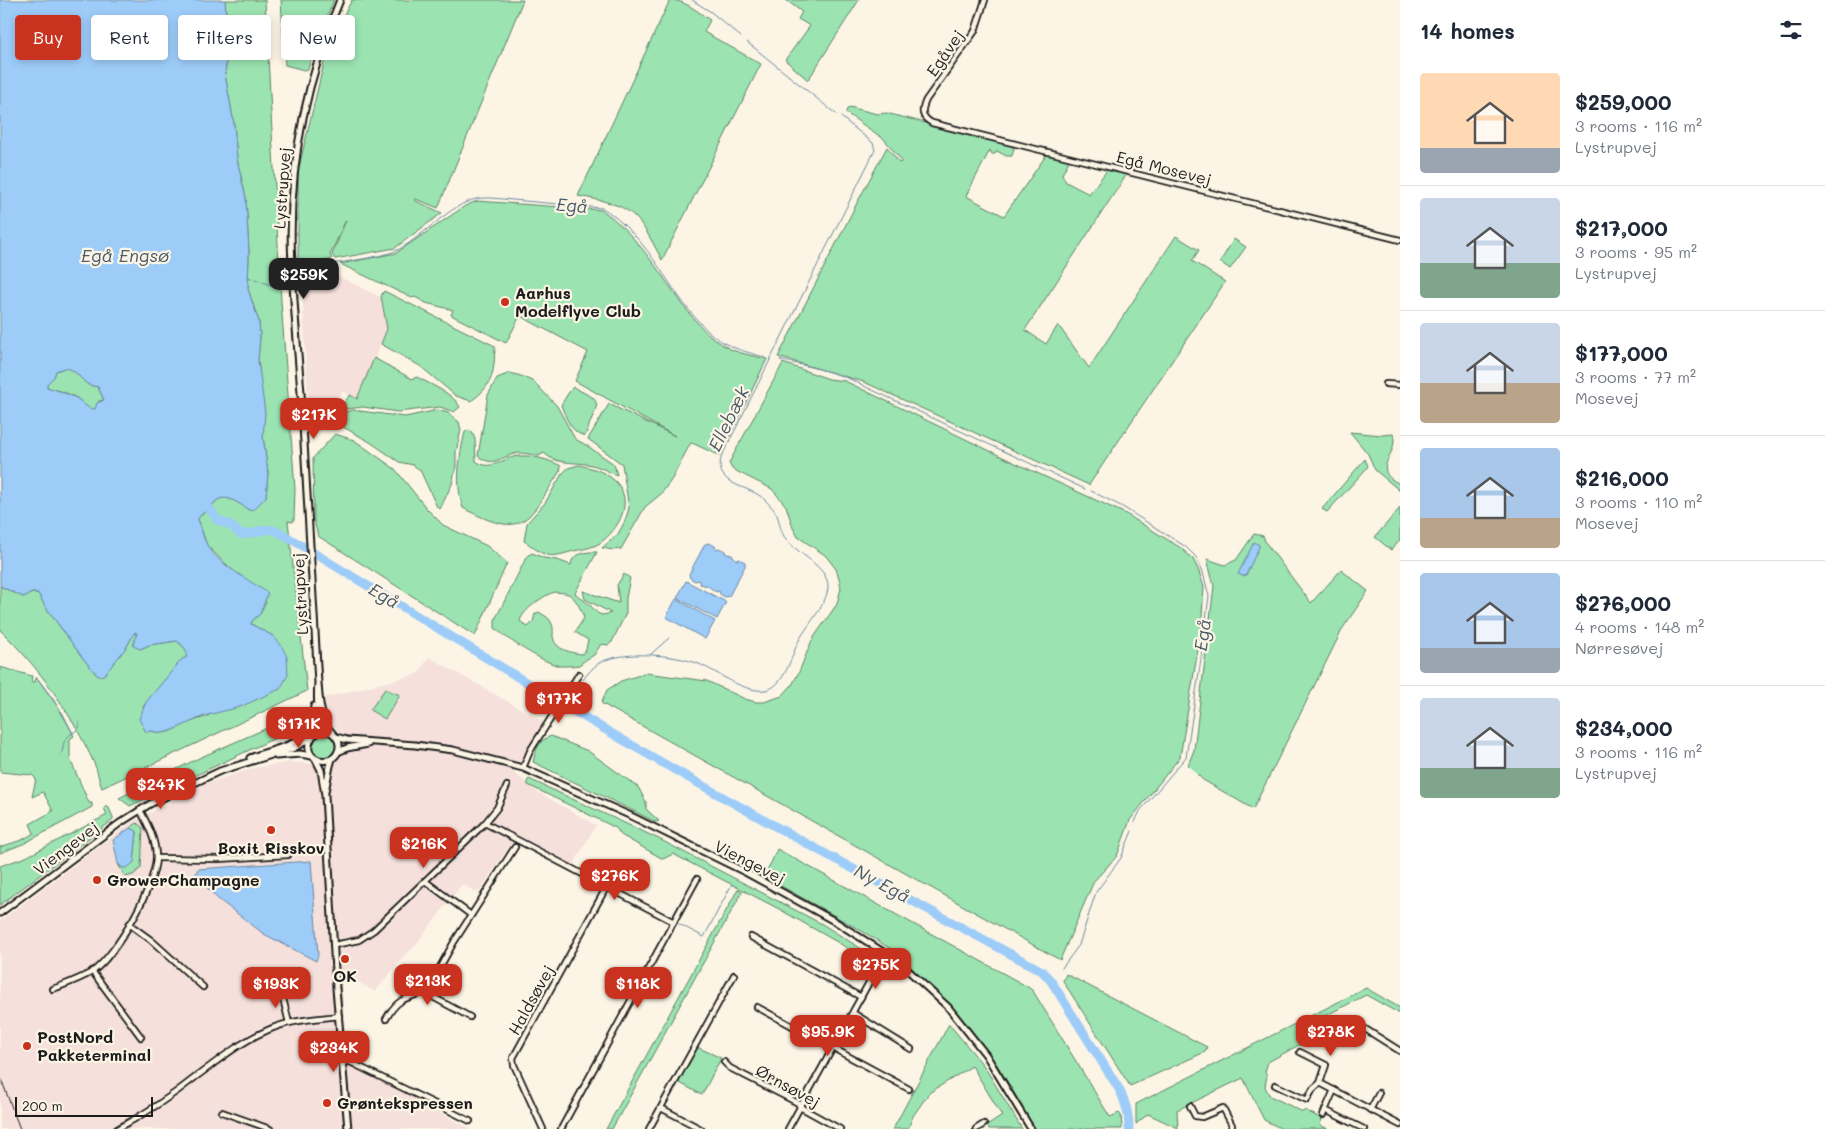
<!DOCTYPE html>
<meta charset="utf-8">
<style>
:root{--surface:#fff;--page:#f6f6f7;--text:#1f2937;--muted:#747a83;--line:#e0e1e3;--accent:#c8321e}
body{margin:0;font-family:Mali,sans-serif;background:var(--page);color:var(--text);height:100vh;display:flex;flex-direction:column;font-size:19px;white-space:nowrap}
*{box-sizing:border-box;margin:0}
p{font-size:16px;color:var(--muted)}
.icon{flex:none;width:28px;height:28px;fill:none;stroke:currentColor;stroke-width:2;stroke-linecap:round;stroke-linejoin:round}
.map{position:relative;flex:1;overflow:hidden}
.side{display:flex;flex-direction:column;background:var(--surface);width:425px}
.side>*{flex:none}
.top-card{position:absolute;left:15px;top:15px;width:475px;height:45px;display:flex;gap:10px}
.scale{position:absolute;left:15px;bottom:12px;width:138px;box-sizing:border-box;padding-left:5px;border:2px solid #1c1c1c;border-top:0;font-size:14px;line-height:18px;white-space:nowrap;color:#1c1c1c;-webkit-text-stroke:4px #fcf5e5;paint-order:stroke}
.price{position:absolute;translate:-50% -42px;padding:0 11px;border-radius:10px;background:var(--accent);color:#fff;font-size:16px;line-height:32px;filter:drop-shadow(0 1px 2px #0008)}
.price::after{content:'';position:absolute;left:50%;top:30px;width:15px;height:11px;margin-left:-8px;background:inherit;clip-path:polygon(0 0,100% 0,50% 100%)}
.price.active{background:#222;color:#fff}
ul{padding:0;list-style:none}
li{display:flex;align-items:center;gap:15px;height:125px;padding:0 20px}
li+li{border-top:1px solid var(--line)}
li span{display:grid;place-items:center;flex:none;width:140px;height:100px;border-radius:5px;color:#555}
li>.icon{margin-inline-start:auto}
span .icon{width:60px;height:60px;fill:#fffc;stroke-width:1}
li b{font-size:21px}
h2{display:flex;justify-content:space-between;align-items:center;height:60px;padding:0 20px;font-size:21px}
.chip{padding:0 18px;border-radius:5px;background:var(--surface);box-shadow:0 2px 8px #0003;font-size:18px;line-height:45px}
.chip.active{background:var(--accent);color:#fff}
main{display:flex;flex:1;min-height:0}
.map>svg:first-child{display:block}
.built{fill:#f5e0dc}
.green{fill:#9be3b1;stroke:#5c8066;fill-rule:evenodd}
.water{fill:#9dccf9;stroke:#6986a1;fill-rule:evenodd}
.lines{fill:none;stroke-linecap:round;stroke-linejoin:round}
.stream{stroke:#6986a1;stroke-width:1}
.river{stroke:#9dccf9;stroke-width:9}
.minor-casing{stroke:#1c1c1c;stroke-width:8}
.tertiary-casing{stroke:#1c1c1c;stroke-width:9}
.minor{stroke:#fcf5e5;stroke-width:4.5}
.tertiary{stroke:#fcf5e5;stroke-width:5}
.tram{stroke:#1c1c1c;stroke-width:1}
.poi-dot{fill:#c8321e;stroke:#fcf5e5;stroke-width:2}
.labels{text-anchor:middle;stroke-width:4.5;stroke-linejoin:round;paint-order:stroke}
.street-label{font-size:16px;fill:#1c1c1c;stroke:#fcf5e5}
.poi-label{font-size:16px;font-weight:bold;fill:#1c1c1c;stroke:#fcf5e5;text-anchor:start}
.water-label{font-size:18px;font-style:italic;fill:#495a69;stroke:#fcf5e5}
</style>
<main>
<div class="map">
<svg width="1400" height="1129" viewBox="0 0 1400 1129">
<rect width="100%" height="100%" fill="#fcf5e5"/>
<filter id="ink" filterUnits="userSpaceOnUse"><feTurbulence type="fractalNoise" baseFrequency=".02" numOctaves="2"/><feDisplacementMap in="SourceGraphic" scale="10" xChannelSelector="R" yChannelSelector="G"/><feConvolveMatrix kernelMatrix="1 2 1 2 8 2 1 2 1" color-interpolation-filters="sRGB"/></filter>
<g filter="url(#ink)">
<g class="built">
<polygon points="338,276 382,298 387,329 357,400 343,391 337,400 332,403 311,404 308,402 302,286"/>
<polygon points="429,657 544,722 514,773 539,793 596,825 570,871 514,840 478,893 462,884 411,951 409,950 375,992 356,980 341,976 348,1063 442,1109 440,1113 471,1129 0,1129 0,921 132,822 204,784 254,768 290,762 325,765 333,764 338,759 344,744 340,733 329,722 323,698 418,674"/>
</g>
<g class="green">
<path d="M225 0H265L281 301 295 489 294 520 293 522 288 521 307 691 102 788C98 779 98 771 94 763 71 713 40 668 0 630V586L23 597 33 593H38L45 606 82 657 98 676 126 648 135 631 140 649 149 645 177 641 186 649 188 653 186 658 169 675 143 707 151 731 162 733 171 731 187 723 208 716 273 636 251 624 252 621 260 614 266 602 207 546 198 519C201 513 205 513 210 508 212 507 213 504 215 502 225 492 240 504 249 510L254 509 266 497 268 472 263 437 262 398 258 360 260 337 259 322 248 289 249 253 246 198 237 159 234 124 225 74 228 46Z"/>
<polygon points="281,0 334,0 316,42 308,69 304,70 285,65"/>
<polygon points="352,0 523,0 438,208 416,199 414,200 442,213 395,248 335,259 332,255 346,220 330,255 332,259 298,269 298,171 329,42"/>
<path d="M670 0C685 0 698 12 710 20L704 32 761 64 662 260C636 211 634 206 578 196Z"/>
<polygon points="786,0 859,0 808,80 785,60 810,26 798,19 802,12"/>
<polygon points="850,107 877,114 886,113 1010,144 1014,149 1012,156 1006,156 997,151 995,154 992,154 990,150 966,196 1004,216 1047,154 1070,159 1062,174 1066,182 1089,194 1108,169 1127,174 1025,330 1046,344 1058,325 1089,368 1176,236 1199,250 1192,261 1225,282 1089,485 864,382 778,357 858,201 887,147 900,163 902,161 884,139 846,113 847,109"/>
<path d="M477 201 602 210C634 232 654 265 677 296 691 317 707 337 730 349 741 354 755 356 767 359L720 456 692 443 690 444 672 479 661 494 645 507 621 549 613 550 602 548 618 534 625 521 629 508 622 464 588 439 609 404 675 436 575 381 588 352 520 316 506 343 451 315 453 310 426 303 415 297 412 298 340 264 396 253 465 206Z"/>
<polygon points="1234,239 1246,247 1230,269 1220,262"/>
<path d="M384 291 495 346C494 372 494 385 471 401L456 396 420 366 381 344 387 329 381 296Z"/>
<path d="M374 358 412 379 417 377C431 385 453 393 460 407L454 412 440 407 398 412 363 407 338 410 350 395 357 399Z"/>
<polygon points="783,363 829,379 845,381 1011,461 1126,514 1181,548 1193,559 1198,569 1204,587 1201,631 1180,757 1130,820 1117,856 1094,881 1060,960 601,703 607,690 621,681 646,673 707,681 745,699 756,702 764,702 782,696 792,685 799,672 812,640 837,604 841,588 839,578 836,569 825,555 798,537 793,528 786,506 772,489 732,469 729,463"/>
<path d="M64 368C76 368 80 380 89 385 92 386 95 386 98 387L104 400 99 401 95 410C86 409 84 404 78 399 71 394 56 389 47 388V384L54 377 56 371Z"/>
<path d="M510 373 521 376 534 382 557 406 575 439 586 445 614 464 617 475C607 471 597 465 586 464 572 462 555 464 544 453L539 456C532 455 526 453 519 453 502 455 494 469 478 456L488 395 497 378Z"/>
<path d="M573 387 594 398 597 405 585 436C571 433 566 418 561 405L567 395Z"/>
<polygon points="353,410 405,417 438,410 448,413 459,422 461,430 456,452 456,466 452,484 440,509 437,507 420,470 413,465 399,462 370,442 343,427 337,419 345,412"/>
<path d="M468 430 472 432 475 439 476 461C491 473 504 456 520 456 532 455 550 460 561 466L560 471C527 522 525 541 463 508 455 483 459 457 465 432Z"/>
<path d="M1350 432 1382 435 1393 434C1400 455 1368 469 1400 484V491L1375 470 1368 454Z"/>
<polygon points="335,434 354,440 395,469 427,509 443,525 487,546 507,563 475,636 318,536 314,521 313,458"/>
<polygon points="1365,459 1368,466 1366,469 1327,512 1322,509"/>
<path d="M579 465C593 468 607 472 617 483 634 503 618 530 600 543 592 548 583 549 574 551 565 553 556 557 547 555 539 553 531 545 524 541L527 523 545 503 562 474 568 468Z"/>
<polygon points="1400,508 1400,540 1391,550 1375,537"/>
<polygon points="1254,534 1263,536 1266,543 1311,603 1341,570 1368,591 1343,628 1253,809 1203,780 1188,765 1194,750 1214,586 1207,559 1225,565 1236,560"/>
<path d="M589 552H597L575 593C580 598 586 601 591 606 598 614 599 617 611 613L585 599 583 591 619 603 617 585 624 574 630 578 626 598V613L612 642 608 645 601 644 594 655 587 659 579 665C573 666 566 666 560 666 544 663 506 639 495 628V620L527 556 532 553 544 558 557 560 571 565C572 555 580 554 589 552ZM555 592C559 593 564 592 568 594 575 596 582 611 584 618L575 632 588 640 586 649 582 654C572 653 555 650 553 637 553 632 554 627 551 622 549 617 543 615 539 612L535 614 533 622 528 627 520 621C522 611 545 594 555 592Z"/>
<polygon points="0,667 32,676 31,681 35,682 36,678 38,679 63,714 74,736 70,739 70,759 89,803 92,803 92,807 23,844 0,853 0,847 22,840 34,833 30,824 53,811 43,792 32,797 36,779 32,775 0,772"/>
<polygon points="385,689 400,695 385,719 370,710"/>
<polygon points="304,710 302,717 290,731 130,806 119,798 199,758 283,721"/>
<circle cx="324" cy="746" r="13"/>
<path d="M551 736 588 751 638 787 646 802V809L659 821 656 822 533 762C536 750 538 740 551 736Z"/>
<polygon points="529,779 657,838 822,924 876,958 878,964 883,968 886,972 882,976 866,968 844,946 779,909 673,854 663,859 621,835 616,828 528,785 527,781"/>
<polygon points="108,806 113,817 113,820 0,905 0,866 26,857 107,815 104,808"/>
<polygon points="137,823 143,828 141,868 133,875 125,877 118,864 123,868 134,862 137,832 130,828"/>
<path d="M777 849 1028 987 1033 991 1110 1117 1119 1113 1121 1115 1122 1129H1035C1020 1104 1006 1077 989 1053 965 1019 936 991 906 963L907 959 862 931 763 876 771 863Z"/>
<polygon points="738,889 742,892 612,1129 606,1129"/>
<polygon points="1066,974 1207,1047 1205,1052 1130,1086 1063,981"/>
<polygon points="1366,988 1400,1008 1400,1014 1366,995 1309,1024 1320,1041 1299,1045 1268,1062 1265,1072 1267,1075 1265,1087 1270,1096 1303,1112 1305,1110 1322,1119 1320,1125 1328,1129 1282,1129 1264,1120 1243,1078 1177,1110 1178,1128 1148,1114 1136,1124 1136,1104"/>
<polygon points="949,1024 984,1066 1022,1129 989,1129 987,1126 1002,1116 972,1066 929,1093 913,1116 908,1129 893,1129"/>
<polygon points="697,1047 721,1058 702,1095 678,1082"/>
</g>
<g class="water">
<path d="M0 0H225L228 46 225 74 234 124 237 159 246 198 249 253 248 289 259 322 260 337 258 360 265 413 263 437 268 472 266 497 254 509 249 510C240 504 225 492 215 502 213 504 212 507 210 508 205 513 201 513 198 519 201 527 203 537 207 545 215 562 252 582 268 593L260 614 252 621 251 624 273 636 281 645 287 657 288 675 280 689 240 707 204 716 171 731 162 733 151 731 146 732 139 719 146 702 182 659 186 658C188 649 183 646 177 641L149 645 140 649 133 646 137 633 135 632 126 648 104 675 98 676 82 657 45 606 38 593H32L23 597 0 586ZM64 368C76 368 80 380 89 385 92 386 95 386 98 387L104 400 97 403 95 409C85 409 82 400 74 397 65 393 57 390 47 387V384L54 377 56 371Z"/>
<polygon points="1254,542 1259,545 1259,547 1246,575 1243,576 1238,574"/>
<path d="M709 543 715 546 716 549 719 548 725 551 726 554C730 554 734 555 736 560L739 559 745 562V566L729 596 725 597 720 594 719 591 716 592 708 586 700 584 699 580 695 581 690 578 689 574 705 544Z"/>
<polygon points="686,581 726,602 717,619 677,598"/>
<polygon points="676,599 715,621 705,639 666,617"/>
<polygon points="130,828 137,831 134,862 127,868 123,868 118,864 113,840"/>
<polygon points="311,861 318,955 316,961 264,934 218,899 195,875 198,869"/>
</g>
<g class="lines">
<g class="stream">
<polyline points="692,0 711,12 741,37"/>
<polyline points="747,42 836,114"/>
<path d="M334 264C351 260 387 257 401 248 424 235 450 205 476 199 480 198 486 198 491 198L602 208C610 212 616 218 623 224 660 257 676 305 715 337 729 348 747 352 764 357"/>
<polyline points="305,273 323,266"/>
<polyline points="248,277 251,278"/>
<polyline points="255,279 271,285 280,284"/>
<path d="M780 360C809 367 841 372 866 387L1085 489"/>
<polyline points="1091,491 1121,506 1186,547 1196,557 1202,569 1209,596 1200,666 1186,757 1140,811 1135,822"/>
<polyline points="651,654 669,638"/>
<polyline points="37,678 53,699 73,733"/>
<path d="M583 680C587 674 593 667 599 663 623 650 674 654 699 664 718 672 744 693 765 690 782 688 790 662 795 649 802 629 828 606 828 586 828 567 796 553 786 539 780 532 780 523 777 515 775 510 769 504 765 500 751 485 714 487 721 458L875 150 873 143 841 117"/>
<polyline points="574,711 572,702 579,687"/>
<path d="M61 755C64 750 62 743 66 739 69 734 76 732 79 728V722"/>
<polyline points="679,924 704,937 732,884"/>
<polyline points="1062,968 1079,945 1096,892 1121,858 1132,831"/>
<polyline points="1051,981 1053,978"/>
</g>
<g class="river">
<path d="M210 509 217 520 230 525 240 534C257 536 264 524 281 533L557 701"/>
<path d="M564 705C720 799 882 884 1042 971L1051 981 1119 1089C1126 1102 1129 1114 1129 1129"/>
</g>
<defs>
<g id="minor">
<path d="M985 0 975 31 926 100C921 111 921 117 932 123L1400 240"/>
<polyline points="1386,384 1400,385"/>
<polyline points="523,768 530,751 579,674"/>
<polyline points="485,823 674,922"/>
<polyline points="156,858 218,859 288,855"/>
<polyline points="425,881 471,915"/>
<polyline points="129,924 151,940 203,987"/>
<polyline points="751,937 861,997 788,1129"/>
<polyline points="334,945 359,940 374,930 485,823 497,808 507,786"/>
<polyline points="92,971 141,1037"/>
<path d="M53 989C66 984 80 979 92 972 116 956 156 885 156 857 156 840 148 825 140 810"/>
<polyline points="281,990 289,1023"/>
<polyline points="426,992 454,942 515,847"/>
<polyline points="861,997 873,975"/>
<polyline points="757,1007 909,1089"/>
<polyline points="853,1013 911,1049"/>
<path d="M386 1019C397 999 405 998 426 992L431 996 470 1017"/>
<polyline points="1351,1020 1400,1051"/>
<polyline points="343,1062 350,1062 470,1121"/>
<polyline points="724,1062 730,1068 798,1103 800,1107 840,1129"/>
<polyline points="1320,1083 1400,1125"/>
<polyline points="1275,1085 1307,1100 1313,1089 1320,1083 1326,1065 1300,1052"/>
<polyline points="1190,1106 1195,1116 1202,1117 1223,1108 1232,1125 1231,1129"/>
<polyline points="661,1108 701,1129"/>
<polyline points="1325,1110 1364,1129"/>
<polyline points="1370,1110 1379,1093"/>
<polyline points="222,1112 270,1129"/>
<polyline points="1323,1115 1334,1090"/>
<path d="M117 1129C145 1114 172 1096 197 1076 220 1059 242 1041 268 1030 290 1020 315 1019 339 1016"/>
<polyline points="543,1129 514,1065 513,1058 607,886"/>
<polyline points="561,1129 697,879"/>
<polyline points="649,1129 734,975"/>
<polyline points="976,1129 984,1124"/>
</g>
<g id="tertiary">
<path d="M318 683C316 698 320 714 316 729 314 737 307 741 309 750 314 766 338 763 339 747 340 737 330 733 326 725 320 712 319 697 318 683 312 592 308 500 302 408 299 360 294 313 292 265 287 173 304 85 340 0"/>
<polyline points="314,735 321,731 331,732"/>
<polyline points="336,737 347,740 415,745 453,750 523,768 629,815 747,873 836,922 899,962 948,1007 986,1055 1031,1129"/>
<polyline points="338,752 347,748 368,744"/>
<polyline points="276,756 300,754 312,756"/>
<path d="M250 758C283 744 309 750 314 706"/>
<polyline points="316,760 321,770 325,795 336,988 348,1129"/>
<polyline points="325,792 330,766 332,759"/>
<polyline points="0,913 120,823 150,804 220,771 294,748 310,739"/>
</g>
</defs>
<use href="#minor" class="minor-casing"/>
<use href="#tertiary" class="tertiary-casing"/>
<use href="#minor" class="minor"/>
<use href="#tertiary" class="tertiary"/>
<polyline class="tram" points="0,1076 20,1129"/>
</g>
</g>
<g class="poi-dot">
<circle cx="505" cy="302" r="5"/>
<circle cx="271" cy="830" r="5"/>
<circle cx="97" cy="880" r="5"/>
<circle cx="345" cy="959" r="5"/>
<circle cx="27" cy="1046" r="5"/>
<circle cx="327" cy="1103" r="5"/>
</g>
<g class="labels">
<g class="street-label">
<text transform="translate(945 53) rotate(-55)" y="6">Egåvej</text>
<text transform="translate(1164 168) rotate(14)" y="6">Egå Mosevej</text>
<text transform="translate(282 188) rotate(-86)" y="6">Lystrupvej</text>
<text transform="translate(300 594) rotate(-93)" y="6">Lystrupvej</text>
<text transform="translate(66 848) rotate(-37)" y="6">Viengevej</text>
<text transform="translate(750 862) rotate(27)" y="6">Viengevej</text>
<text transform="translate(531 1000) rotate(-61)" y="6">Haldsøvej</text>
<text transform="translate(788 1086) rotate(29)" y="6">Ørnsøvej</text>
</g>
<g class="poi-label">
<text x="515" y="299">Aarhus<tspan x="515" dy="18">Modelflyve Club</tspan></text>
<text x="271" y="854" text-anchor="middle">Boxit Risskov</text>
<text x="107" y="886">GrowerChampagne</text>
<text x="345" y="982" text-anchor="middle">OK</text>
<text x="37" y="1043">PostNord<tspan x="37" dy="18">Pakketerminal</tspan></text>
<text x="337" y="1109">Grøntekspressen</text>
</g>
<g class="water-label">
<text transform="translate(572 206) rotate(4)" y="6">Egå</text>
<text x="125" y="262">Egå Engsø</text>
<text transform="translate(729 419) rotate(-64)" y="6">Ellebæk</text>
<text transform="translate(384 596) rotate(31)" y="6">Egå</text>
<text transform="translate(1203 635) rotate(-82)" y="6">Egå</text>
<text transform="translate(882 884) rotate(28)" y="6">Ny Egå</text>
</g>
</g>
</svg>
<div class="scale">200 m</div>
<b class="price active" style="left:304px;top:300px">$259K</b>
<b class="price" style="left:314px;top:440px">$217K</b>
<b class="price" style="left:559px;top:724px">$177K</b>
<b class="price" style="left:299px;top:749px">$171K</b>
<b class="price" style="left:161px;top:810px">$247K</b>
<b class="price" style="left:424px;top:869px">$216K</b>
<b class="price" style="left:615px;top:901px">$276K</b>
<b class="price" style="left:876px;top:990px">$275K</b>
<b class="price" style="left:428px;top:1006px">$213K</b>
<b class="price" style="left:276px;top:1009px">$193K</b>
<b class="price" style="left:638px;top:1009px">$118K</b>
<b class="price" style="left:828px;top:1057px">$95.9K</b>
<b class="price" style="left:1331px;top:1057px">$278K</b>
<b class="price" style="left:334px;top:1073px">$234K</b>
<div class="top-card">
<a class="chip active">Buy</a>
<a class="chip">Rent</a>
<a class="chip">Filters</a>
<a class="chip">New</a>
</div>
</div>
<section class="side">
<h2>14 homes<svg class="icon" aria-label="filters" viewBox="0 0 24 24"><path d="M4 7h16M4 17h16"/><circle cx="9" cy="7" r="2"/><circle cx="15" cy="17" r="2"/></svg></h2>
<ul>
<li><span style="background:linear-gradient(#ffd9b3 75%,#9aa5b1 0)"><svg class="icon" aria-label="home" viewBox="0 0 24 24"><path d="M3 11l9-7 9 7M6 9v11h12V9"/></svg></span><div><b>$259,000</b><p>3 rooms · 116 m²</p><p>Lystrupvej</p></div></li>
<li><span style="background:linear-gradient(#c9d6e8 65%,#7fa58c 0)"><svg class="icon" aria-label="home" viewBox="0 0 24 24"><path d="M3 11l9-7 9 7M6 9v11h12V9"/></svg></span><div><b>$217,000</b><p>3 rooms · 95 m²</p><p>Lystrupvej</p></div></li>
<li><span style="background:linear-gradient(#c9d6e8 60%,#b9a48a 0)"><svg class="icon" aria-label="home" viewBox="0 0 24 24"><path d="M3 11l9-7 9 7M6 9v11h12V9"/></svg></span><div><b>$177,000</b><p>3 rooms · 77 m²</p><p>Mosevej</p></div></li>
<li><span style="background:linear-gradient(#a9c7e8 70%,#b9a48a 0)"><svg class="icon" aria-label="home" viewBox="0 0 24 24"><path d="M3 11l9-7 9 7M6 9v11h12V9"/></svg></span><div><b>$216,000</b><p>3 rooms · 110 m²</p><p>Mosevej</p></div></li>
<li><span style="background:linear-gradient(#a9c7e8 75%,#9aa5b1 0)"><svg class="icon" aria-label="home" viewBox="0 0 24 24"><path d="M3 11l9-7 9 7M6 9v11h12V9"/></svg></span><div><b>$276,000</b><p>4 rooms · 148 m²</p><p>Nørresøvej</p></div></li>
<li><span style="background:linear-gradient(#c9d6e8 70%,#7fa58c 0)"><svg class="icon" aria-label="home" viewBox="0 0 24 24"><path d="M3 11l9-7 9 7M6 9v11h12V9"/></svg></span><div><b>$234,000</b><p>3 rooms · 116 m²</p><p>Lystrupvej</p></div></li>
</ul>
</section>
</main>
